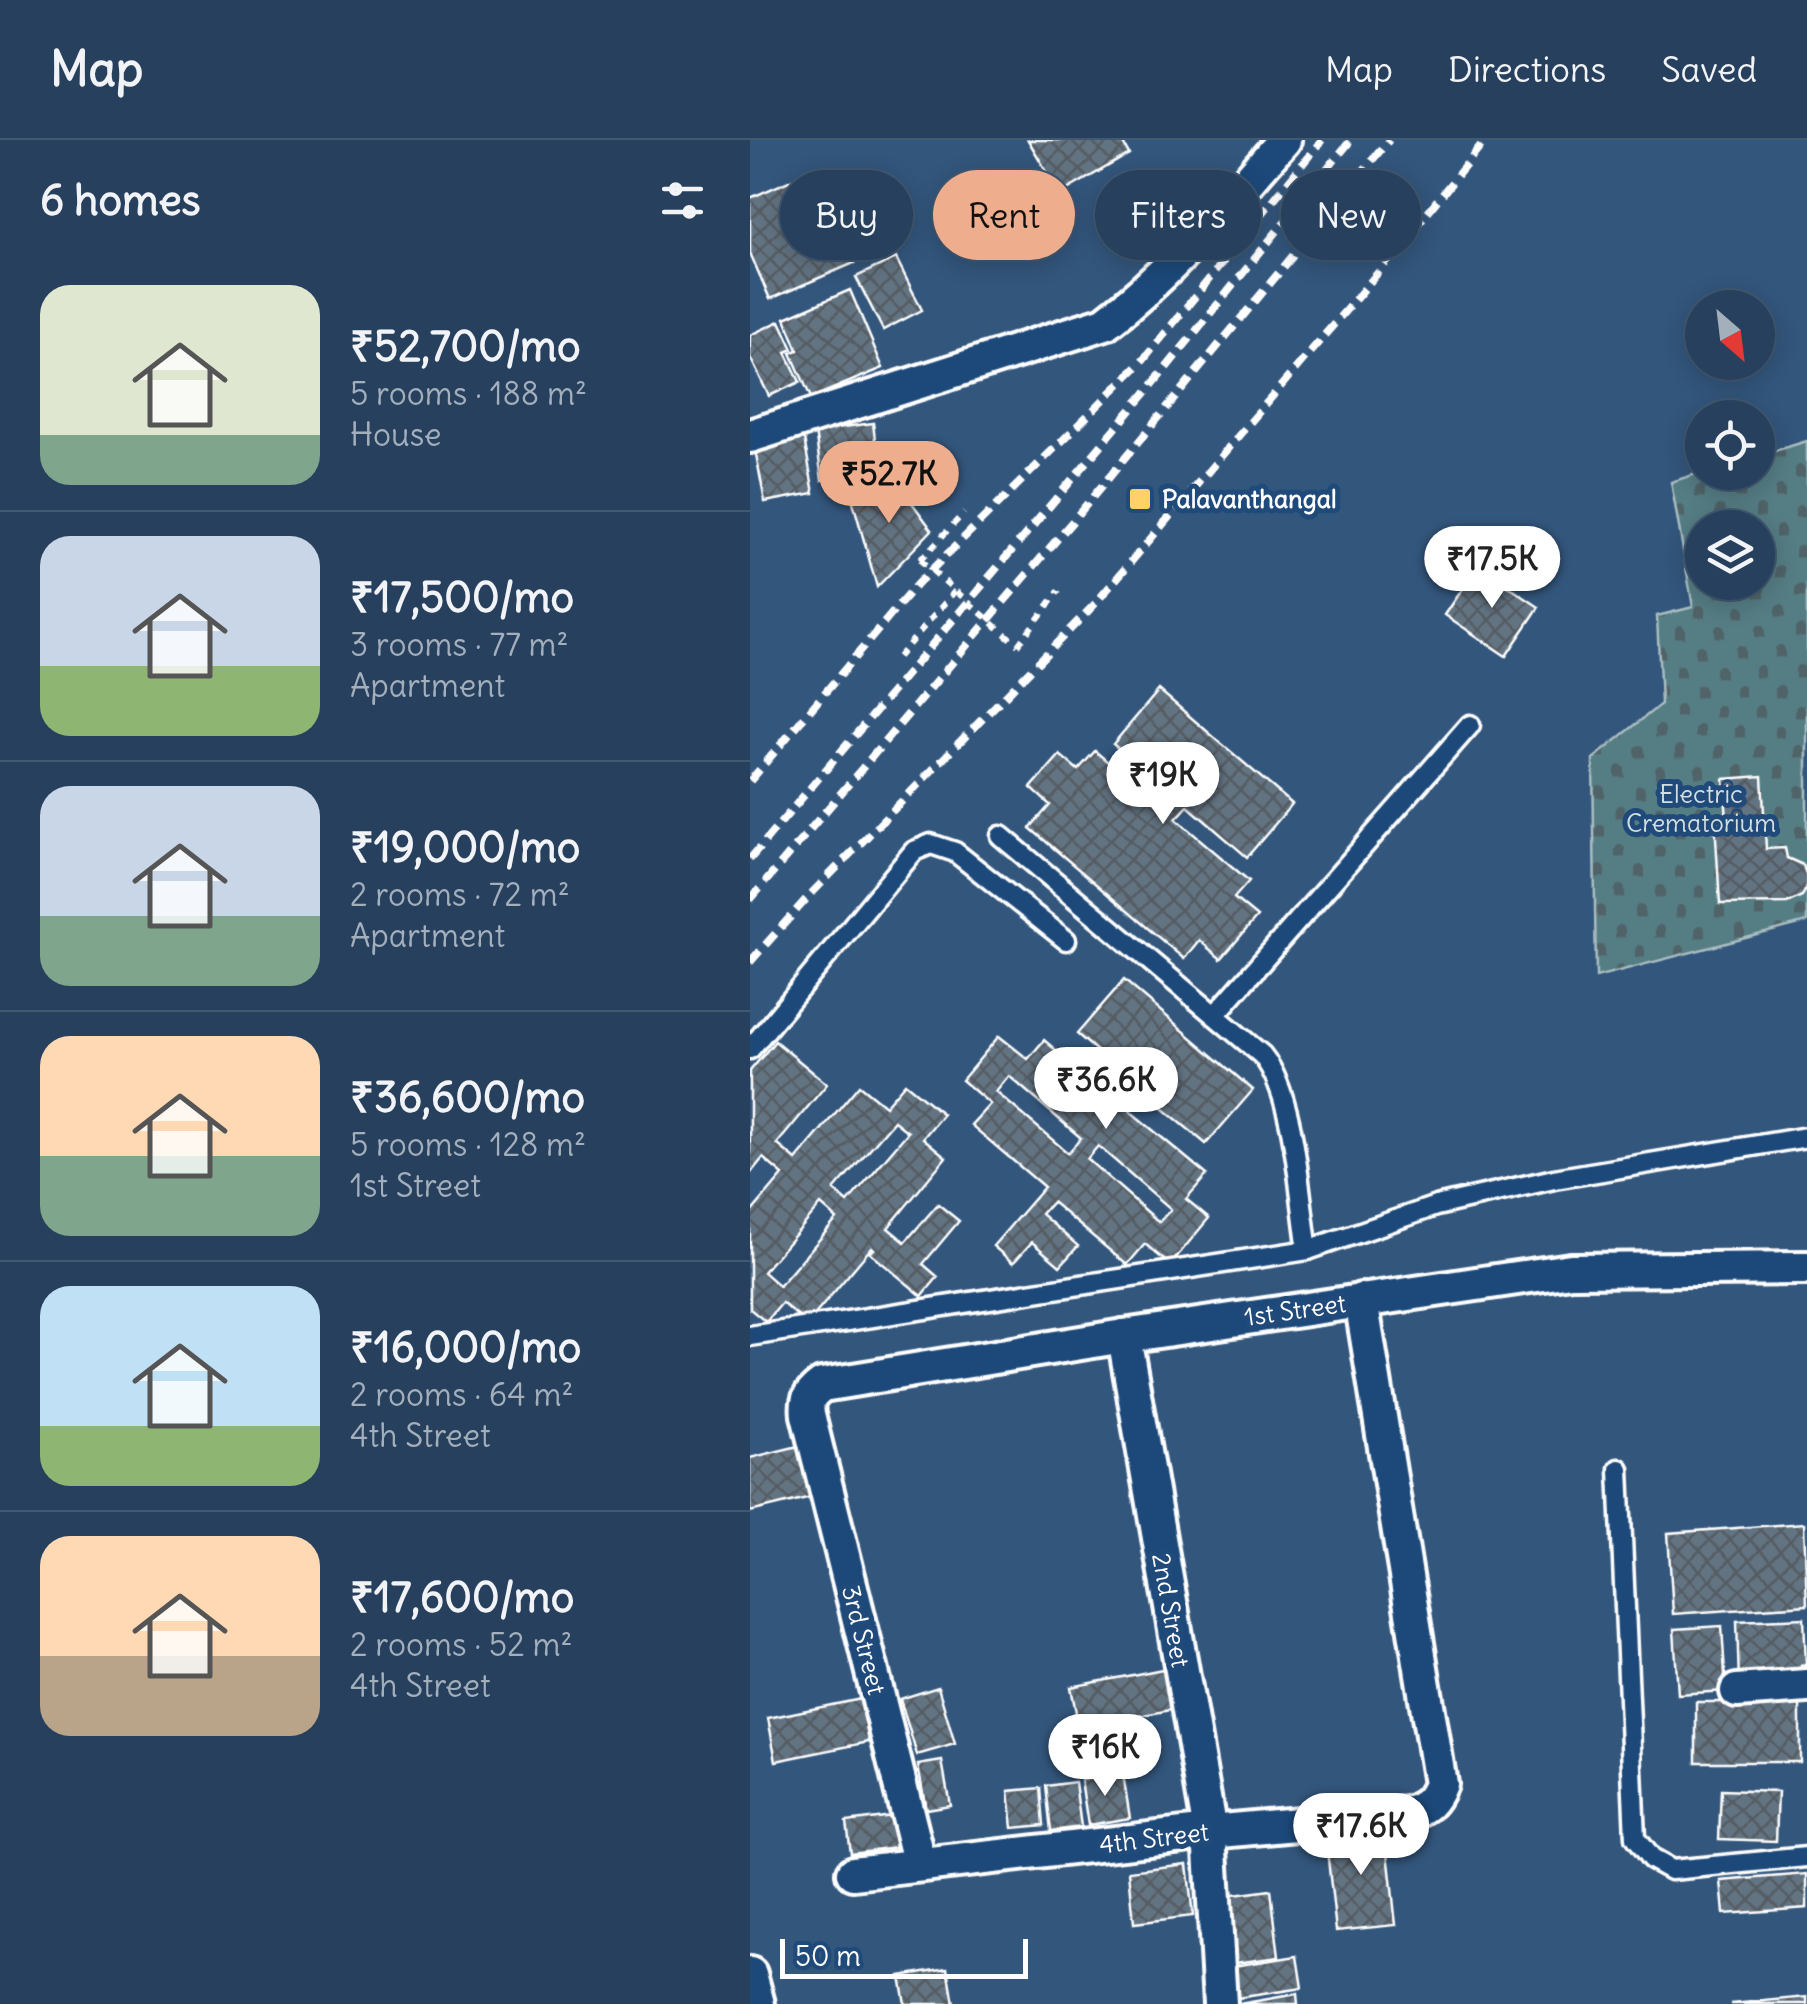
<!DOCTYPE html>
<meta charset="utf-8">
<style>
:root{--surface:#26405d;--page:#324b66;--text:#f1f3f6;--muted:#a4afbc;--line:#425972;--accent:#eead8d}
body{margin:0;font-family:Delius,sans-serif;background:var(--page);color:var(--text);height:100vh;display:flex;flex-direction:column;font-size:38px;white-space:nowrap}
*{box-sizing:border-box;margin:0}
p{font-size:32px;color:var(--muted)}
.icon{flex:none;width:55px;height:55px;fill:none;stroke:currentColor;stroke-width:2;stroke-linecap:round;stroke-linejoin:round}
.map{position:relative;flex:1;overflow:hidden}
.sheet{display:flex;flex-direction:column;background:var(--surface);width:750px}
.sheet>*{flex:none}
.guide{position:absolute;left:30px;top:30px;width:875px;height:90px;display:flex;gap:20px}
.needle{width:65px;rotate:152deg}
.tools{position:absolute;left:935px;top:150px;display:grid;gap:20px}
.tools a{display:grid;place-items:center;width:90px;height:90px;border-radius:50%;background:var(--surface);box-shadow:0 5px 25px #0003,0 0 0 2px var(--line);font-size:50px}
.scale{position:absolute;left:30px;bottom:25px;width:248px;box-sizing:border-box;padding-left:10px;border:5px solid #fff;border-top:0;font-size:28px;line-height:35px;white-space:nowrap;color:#fff;-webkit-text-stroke:8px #1f4a7a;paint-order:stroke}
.price{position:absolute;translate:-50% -85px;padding:0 22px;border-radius:35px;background:#fff;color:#222;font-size:32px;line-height:65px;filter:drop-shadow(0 2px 5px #0008)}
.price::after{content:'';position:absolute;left:50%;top:60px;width:30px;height:22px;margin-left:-15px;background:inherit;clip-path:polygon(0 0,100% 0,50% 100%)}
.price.on{background:var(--accent);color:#111}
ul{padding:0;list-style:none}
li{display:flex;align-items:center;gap:30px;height:250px;padding:0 40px}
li+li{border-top:2px solid var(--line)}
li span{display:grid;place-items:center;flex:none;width:280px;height:200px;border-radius:30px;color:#555}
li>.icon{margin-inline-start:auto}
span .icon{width:120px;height:120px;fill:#fffc;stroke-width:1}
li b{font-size:42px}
h2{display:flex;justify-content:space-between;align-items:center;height:120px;padding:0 40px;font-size:42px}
.chip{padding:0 35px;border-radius:45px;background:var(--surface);box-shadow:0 5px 25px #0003,0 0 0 2px var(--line);font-size:35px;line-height:90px}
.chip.on{background:var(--accent);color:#111}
header{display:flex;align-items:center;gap:60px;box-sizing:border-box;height:140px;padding:0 50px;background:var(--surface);border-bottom:2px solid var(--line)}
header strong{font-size:48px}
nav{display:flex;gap:55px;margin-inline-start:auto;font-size:35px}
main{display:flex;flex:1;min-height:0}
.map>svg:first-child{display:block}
.cemetery{fill:url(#cemetery-stones);stroke:#aabec2;stroke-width:2.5;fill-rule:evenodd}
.building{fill:url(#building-cross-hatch);stroke:#fff;stroke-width:2.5;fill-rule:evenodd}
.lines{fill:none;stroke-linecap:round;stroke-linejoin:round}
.lane-casing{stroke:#fff;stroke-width:25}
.street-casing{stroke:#fff;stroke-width:40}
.path{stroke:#fff;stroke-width:6;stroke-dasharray:8 8;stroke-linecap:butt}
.lane{stroke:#1f4a7a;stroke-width:18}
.street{stroke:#1f4a7a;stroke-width:32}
.rail{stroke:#fff;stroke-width:8;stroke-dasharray:15 8;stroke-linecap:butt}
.path-bridge{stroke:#fff;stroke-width:6;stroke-dasharray:8 8;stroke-linecap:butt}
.poi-dot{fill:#ffd166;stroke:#1f4a7a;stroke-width:4}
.labels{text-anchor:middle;stroke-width:10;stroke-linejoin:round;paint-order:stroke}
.poi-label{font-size:25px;font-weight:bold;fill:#fff;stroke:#1f4a7a;text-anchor:start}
.park-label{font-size:25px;fill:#d4dee0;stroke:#1f4a7a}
.street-label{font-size:25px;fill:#fff;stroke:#1f4a7a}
</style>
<header>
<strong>Map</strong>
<nav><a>Map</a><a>Directions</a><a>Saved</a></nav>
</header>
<main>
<section class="sheet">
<h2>6 homes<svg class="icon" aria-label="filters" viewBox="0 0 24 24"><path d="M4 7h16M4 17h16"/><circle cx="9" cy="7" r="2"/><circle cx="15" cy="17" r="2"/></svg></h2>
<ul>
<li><span style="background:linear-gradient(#dfe7d0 75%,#7fa58c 0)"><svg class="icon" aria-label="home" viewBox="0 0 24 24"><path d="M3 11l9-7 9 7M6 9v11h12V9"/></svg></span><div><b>₹52,700/mo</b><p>5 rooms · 188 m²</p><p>House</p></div></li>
<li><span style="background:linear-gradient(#c9d6e8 65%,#8fb573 0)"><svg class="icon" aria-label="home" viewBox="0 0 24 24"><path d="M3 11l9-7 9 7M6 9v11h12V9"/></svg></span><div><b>₹17,500/mo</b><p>3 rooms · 77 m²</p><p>Apartment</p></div></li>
<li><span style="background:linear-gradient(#c9d6e8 65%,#7fa58c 0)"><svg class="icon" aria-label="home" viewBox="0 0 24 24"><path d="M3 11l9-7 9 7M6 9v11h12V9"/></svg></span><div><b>₹19,000/mo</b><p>2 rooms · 72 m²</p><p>Apartment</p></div></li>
<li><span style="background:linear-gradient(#ffd9b3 60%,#7fa58c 0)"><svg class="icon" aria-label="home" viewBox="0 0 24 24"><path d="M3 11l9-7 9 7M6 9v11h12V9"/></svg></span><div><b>₹36,600/mo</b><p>5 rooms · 128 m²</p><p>1st Street</p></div></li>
<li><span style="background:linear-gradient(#bfe0f5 70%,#8fb573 0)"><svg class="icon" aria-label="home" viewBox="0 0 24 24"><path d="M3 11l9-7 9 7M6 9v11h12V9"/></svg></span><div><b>₹16,000/mo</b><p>2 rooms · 64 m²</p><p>4th Street</p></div></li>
<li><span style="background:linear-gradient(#ffd9b3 60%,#b9a48a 0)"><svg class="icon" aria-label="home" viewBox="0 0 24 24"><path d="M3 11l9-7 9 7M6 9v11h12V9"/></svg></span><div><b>₹17,600/mo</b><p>2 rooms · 52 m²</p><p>4th Street</p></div></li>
</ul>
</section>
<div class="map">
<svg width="1057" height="1864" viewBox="0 0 1057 1864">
<defs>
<pattern id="cemetery-stones" width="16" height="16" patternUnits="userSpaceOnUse" patternTransform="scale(2.5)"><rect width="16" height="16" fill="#557d84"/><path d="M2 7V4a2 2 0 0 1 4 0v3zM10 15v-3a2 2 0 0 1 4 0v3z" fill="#506468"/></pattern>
<pattern id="building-cross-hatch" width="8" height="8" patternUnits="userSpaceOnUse" patternTransform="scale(2.5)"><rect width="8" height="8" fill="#627382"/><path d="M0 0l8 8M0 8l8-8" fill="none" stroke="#555c62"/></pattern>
</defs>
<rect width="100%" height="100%" fill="#33567c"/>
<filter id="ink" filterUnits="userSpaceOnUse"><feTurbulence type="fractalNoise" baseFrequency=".01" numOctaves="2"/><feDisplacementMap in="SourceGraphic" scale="20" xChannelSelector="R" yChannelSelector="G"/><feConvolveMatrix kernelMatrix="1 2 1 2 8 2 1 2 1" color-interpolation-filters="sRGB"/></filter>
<g filter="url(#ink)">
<path class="cemetery" d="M1057 301V782L846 837 843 619 911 564 907 476 943 467 921 342 952 332H1008V316ZM952 388H1008V442H952Z"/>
<g class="building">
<polygon points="278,0 371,0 379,14 310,54"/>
<polygon points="64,30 104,123 20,159 0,113 0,58"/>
<polygon points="146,118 172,170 133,190 106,137"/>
<polygon points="100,150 133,228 61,258 41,213 48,210 35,178"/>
<polygon points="30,181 43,209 36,212 50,242 19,256 0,217 0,195"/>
<polygon points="123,283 129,332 72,340 65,291"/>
<polygon points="54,299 64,353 15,362 5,309"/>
<polygon points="141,334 182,390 127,447 102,358"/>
<polygon points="728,426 789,467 756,516 695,475"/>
<polygon points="409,550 542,664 497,717 438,666 426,679 499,741 484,758 507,777 471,819 449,800 434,819 280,688 300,665 281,648 310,615 328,630 345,611 410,666 420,653 363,604"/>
<polygon points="1012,636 1016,709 1035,708 1037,718 1053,725 1057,737 1056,749 1052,756 1037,763 970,764 965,681 977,680 974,639"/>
<path d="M374 840 503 950 456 1004 395 953 380 971 457 1035 436 1059 459 1078 420 1125 395 1104 377 1125 302 1062 291 1074 328 1106 310 1126 282 1102 263 1123 243 1106 294 1047 221 985 240 964 212 940 249 896 278 919 294 900 367 962 383 942 327 894ZM259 936 331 998 318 1013 246 952ZM348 1006 421 1069 409 1082 337 1019Z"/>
<path d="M25 901 77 944 27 1004 46 1020 109 945 135 966 155 943 193 974 173 998 196 1017 138 1088 155 1102 188 1064 209 1081 173 1124 188 1137 172 1156 120 1113 124 1109 122 1107 57 1184 32 1163 16 1182 0 1169V1074L33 1035 13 1018 0 1034V931ZM144 981 158 992 98 1062 84 1050ZM71 1065 87 1079 29 1146 13 1132Z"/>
<polygon points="52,1305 65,1356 0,1372 0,1318"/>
<polygon points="1054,1383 1057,1465 923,1474 918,1393"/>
<polygon points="1054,1478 1056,1525 1051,1525 1051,1540 989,1543 987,1481"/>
<polygon points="972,1486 976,1551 928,1554 924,1489"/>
<polygon points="428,1526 435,1567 329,1588 321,1547"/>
<polygon points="188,1547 205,1604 167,1615 150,1559"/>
<polygon points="111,1559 119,1602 26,1621 18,1578"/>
<rect x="946" y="1562" width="104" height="60"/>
<polygon points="385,1597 389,1625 328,1635 324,1606"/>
<polygon points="192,1621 200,1665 176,1669 168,1625"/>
<polygon points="373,1634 380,1678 338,1685 331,1640"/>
<polygon points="325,1642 331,1687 301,1691 296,1646"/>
<polygon points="291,1648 294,1685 263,1688 259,1651"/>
<polygon points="971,1650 1028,1652 1026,1701 969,1699"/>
<polygon points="142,1676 144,1691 152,1690 154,1706 100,1713 96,1682"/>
<polygon points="635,1685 646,1785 586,1791 575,1692"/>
<polygon points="437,1724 443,1776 384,1783 379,1731"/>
<polygon points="1057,1734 1057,1768 974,1774 971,1741"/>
<polygon points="521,1750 529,1817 477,1824 468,1757"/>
<polygon points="547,1816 552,1848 487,1858 483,1826"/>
<polygon points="198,1828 204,1864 155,1864 150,1836"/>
<polygon points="547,1854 548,1864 489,1864"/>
<polygon points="1057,1857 1057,1864 981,1864"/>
</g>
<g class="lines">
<defs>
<g id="lane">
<path d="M251 696 512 915C546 957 549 1056 558 1110"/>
<polyline points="465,875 720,585"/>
<polyline points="0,909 164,711 181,704 205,712 316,800"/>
<polyline points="0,1196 558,1110 686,1066 804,1039 1057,997"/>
<polyline points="869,1329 885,1698 901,1719 921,1730 1057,1717"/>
</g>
<g id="street">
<path d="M0 296 355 183C424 131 477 64 534 0"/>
<polyline points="374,1196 460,1692 470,1864"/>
<polyline points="987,1551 1057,1546"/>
<path d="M170 1725 58 1275C56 1259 60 1254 72 1245L374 1196 821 1130 1057 1128"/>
<path d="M103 1733 460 1692 658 1674C676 1668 683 1662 690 1644L611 1160"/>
<polyline points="0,1834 8,1864"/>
</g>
</defs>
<use href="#lane" class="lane-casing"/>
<use href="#street" class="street-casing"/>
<g class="path">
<polyline points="170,420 214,373"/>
<polyline points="268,505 309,451"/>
<polyline points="148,517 205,451"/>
</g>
<use href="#lane" class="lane"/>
<use href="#street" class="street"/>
<g class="rail">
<polyline points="0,641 167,444 391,223 572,0"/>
<polyline points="0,719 399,249 601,0"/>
<polyline points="0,760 332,370 639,0"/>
<polyline points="0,822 59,756 344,465 637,122 736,0"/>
</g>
<polyline class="path-bridge" points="170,420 268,505"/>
</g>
</g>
<rect class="poi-dot" x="378" y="347" width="24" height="24" rx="5"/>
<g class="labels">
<g class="poi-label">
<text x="412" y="368">Palavanthangal</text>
</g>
<g class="park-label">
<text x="951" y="663">Electric<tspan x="951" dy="29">Crematorium</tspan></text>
</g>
<g class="street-label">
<text transform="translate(545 1170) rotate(-8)" y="9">1st Street</text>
<text transform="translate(421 1470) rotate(80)" y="9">2nd Street</text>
<text transform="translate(114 1500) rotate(76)" y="9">3rd Street</text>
<text transform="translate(404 1698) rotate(-7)" y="9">4th Street</text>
</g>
</g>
</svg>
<div class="tools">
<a><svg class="needle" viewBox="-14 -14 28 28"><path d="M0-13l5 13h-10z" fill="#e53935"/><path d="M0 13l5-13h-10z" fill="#a4afbc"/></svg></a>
<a><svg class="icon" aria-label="locate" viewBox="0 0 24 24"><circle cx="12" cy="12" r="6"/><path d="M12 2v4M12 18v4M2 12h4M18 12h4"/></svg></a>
<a><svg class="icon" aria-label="layers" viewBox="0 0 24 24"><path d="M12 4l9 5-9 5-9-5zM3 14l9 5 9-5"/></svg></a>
</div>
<div class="scale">50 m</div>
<b class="price on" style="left:139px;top:386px">₹52.7K</b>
<b class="price" style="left:742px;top:471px">₹17.5K</b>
<b class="price" style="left:413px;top:687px">₹19K</b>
<b class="price" style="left:356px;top:992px">₹36.6K</b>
<b class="price" style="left:355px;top:1659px">₹16K</b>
<b class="price" style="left:611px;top:1738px">₹17.6K</b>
<div class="guide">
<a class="chip">Buy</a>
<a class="chip on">Rent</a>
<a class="chip">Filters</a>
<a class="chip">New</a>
</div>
</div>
</main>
